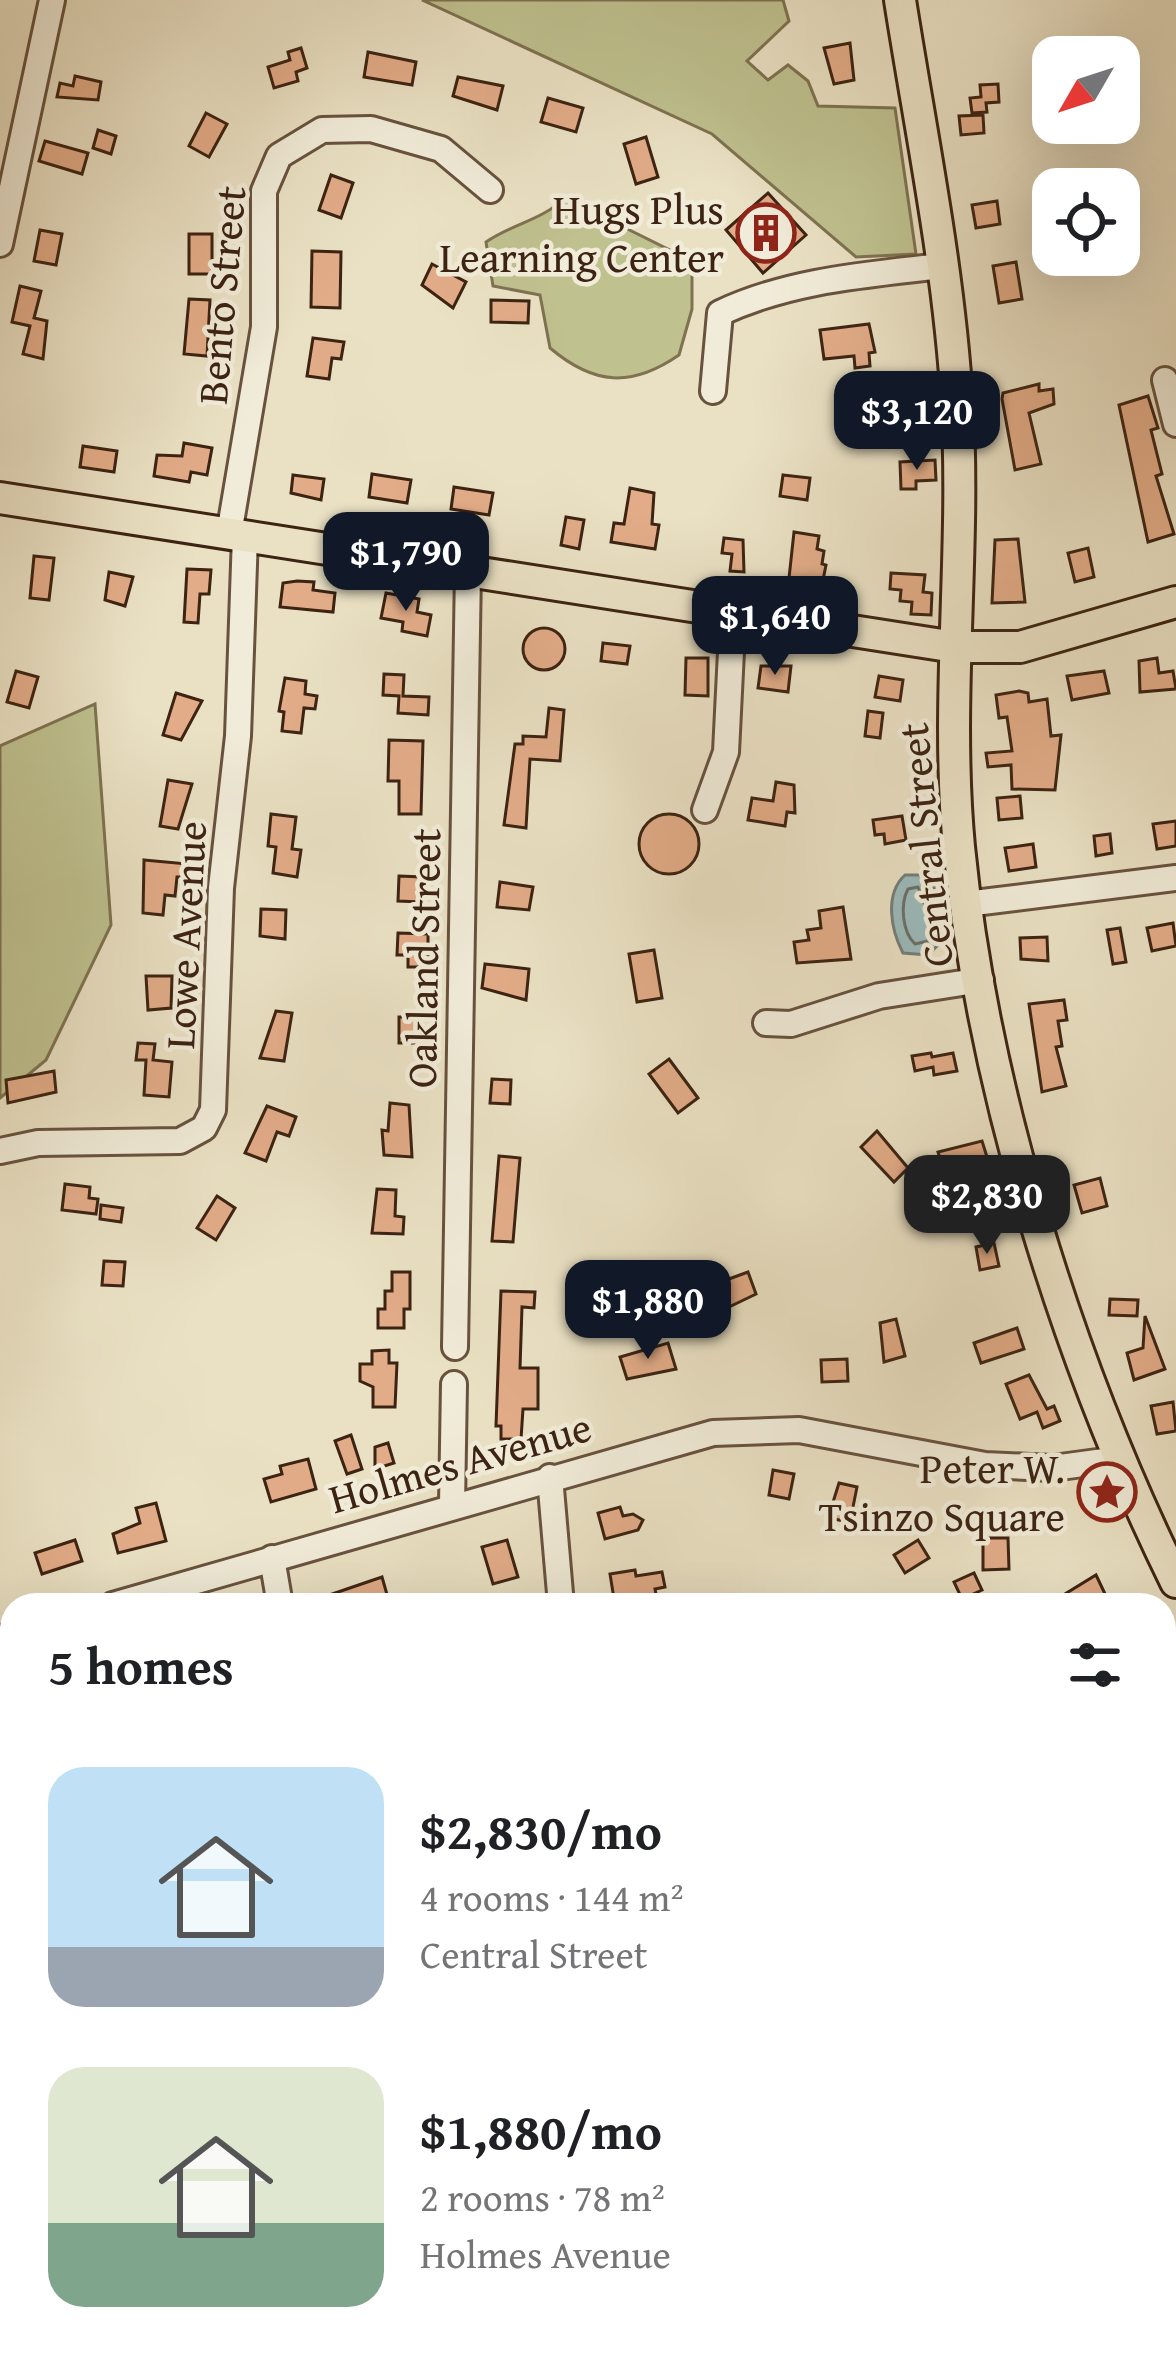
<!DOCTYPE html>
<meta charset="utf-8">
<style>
:root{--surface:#fff;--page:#f2f2f2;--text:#202124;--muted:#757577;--accent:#111827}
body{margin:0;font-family:"Gentium Book Plus",serif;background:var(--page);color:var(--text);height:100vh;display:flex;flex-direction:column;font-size:45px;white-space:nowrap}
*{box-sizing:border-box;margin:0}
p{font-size:39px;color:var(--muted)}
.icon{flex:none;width:66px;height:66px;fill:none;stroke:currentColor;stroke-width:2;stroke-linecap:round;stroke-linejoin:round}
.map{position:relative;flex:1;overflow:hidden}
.drawer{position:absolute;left:0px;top:1593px;width:1176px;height:771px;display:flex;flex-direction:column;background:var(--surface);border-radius:36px 36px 0 0;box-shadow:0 12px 48px #0002}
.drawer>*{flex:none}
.needle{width:78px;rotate:231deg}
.tools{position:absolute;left:1032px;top:36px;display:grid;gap:24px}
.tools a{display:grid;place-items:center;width:108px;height:108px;border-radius:24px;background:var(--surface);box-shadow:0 12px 48px #0002;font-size:60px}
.price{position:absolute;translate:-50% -102px;padding:0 27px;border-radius:24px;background:var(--accent);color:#fff;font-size:39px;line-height:78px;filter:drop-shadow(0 3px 6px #0008)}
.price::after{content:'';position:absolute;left:50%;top:72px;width:36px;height:27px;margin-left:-18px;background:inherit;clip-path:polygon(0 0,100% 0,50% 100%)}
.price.selected{background:#222;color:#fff}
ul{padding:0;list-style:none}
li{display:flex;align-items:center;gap:36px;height:300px;padding:0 48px}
li span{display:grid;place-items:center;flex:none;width:336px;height:240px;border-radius:36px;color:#555}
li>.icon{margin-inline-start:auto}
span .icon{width:144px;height:144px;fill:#fffc;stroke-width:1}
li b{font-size:51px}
h2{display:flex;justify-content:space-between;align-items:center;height:144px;padding:0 48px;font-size:51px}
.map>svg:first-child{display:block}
.green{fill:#bfc18f;stroke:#7e7250;stroke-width:3}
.water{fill:#9bbbbd;stroke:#757e79;stroke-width:3}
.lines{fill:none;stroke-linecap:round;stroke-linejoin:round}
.shore{stroke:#6c6f68;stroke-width:3}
.building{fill:#e2ac88;stroke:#3c2312;stroke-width:3}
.minor-casing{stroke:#68523e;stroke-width:30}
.major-casing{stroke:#3c2312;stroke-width:36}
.path{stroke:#3c2312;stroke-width:3;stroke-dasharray:9 6;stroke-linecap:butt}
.minor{stroke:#f1ecd9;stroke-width:24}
.major{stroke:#eae1c4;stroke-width:30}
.labels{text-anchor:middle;stroke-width:9;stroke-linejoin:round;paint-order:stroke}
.poi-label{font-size:42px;fill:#3c2312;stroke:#f1ecd9;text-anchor:end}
.street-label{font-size:42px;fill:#3c2312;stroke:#f1ecd9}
</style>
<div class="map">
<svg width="1176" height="2363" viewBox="0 0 1176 2363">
<rect width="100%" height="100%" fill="#eae1c4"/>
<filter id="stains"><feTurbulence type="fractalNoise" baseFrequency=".00167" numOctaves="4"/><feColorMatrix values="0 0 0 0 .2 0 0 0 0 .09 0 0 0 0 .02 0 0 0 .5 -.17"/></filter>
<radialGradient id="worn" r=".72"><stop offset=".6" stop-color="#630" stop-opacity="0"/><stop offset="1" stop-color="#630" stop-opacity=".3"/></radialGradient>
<g class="green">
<polygon points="422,0 783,0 789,21 747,61 768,80 788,65 808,81 818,106 895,108 916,254 856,257 712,134"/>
<path d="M565 198 692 261V309L679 355C631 388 594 385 550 348L540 295 493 286 486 242C512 224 542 220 565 198Z"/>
<polygon points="95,704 111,925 46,1060 0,1098 0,746"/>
<polygon points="528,2352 623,2352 627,2363 488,2363"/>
</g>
<path class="water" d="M905 875H923L934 887 940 943 928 955 903 953C891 930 884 894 905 875Z"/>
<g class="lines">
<path class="shore" d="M918 887 928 913V941L915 944C902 932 900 904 908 889Z"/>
</g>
<g class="building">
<polygon points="850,43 854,80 834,84 824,48"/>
<polygon points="301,48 307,68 296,72 298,81 274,88 268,67 290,60 288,52"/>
<polygon points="368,52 416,62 412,85 364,77"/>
<polygon points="75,76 101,82 98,100 57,97 60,83 73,86"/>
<polygon points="458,77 503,86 497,110 453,96"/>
<polygon points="998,84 999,102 986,103 987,112 972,113 970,98 981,97 980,85"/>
<polygon points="548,98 583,108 576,132 541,122"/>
<polygon points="206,113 227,124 209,157 189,146"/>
<polygon points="983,115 984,133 961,135 959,116"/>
<polygon points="98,130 116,136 111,154 93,148"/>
<polygon points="646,137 658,177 636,184 624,144"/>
<polygon points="45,141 88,153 82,174 39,161"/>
<polygon points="331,175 353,183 341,218 319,210"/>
<polygon points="768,193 806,235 763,273 726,230"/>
<polygon points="997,201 1000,224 976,228 972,205"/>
<polygon points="40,230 62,234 56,265 34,261"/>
<rect x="189" y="234" width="23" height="40"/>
<polygon points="312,251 341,252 340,308 311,307"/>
<polygon points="1016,262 1022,299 999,303 993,266"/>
<polygon points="432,264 466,282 453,308 422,285"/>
<polygon points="20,286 41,291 34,318 47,321 43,359 23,354 30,326 12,322"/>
<polygon points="189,299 210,300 207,356 184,354"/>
<polygon points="491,300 529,301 528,323 491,322"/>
<polygon points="869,324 875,352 869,353 870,366 855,368 854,356 824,359 820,330"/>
<polygon points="313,338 344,342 341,359 332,358 329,379 307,376"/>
<polygon points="1039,384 1039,391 1053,389 1054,404 1029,413 1041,464 1015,470 1002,399 1003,393"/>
<polygon points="1148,396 1158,428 1151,430 1162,474 1156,476 1174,534 1148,542 1119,405"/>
<polygon points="184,443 212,448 207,475 191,472 189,482 154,476 157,455 182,456"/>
<polygon points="83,446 117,451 114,472 80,467"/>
<polygon points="935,460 936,480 916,481 916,489 901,489 900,462"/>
<polygon points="372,474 411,480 407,503 369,497"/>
<polygon points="293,475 324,479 321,500 291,493"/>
<polygon points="783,475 810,478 807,500 780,496"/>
<polygon points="454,487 493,493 489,515 451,509"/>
<polygon points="630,488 654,493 652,524 659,525 655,549 611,542 614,523 624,524"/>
<polygon points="566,517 584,520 579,549 561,545"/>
<polygon points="794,532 819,536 817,549 824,551 822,564 826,565 822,585 789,578"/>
<polygon points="724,538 743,540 744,572 730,571 732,554 722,553"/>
<polygon points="1018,539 1025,602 992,603 995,540"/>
<polygon points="1088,548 1094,577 1075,582 1068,553"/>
<polygon points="34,556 54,558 49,600 30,598"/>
<polygon points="187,569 211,570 209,594 200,594 198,623 184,622"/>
<polygon points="109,572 133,577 125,606 105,600"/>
<polygon points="891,573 925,575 923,592 932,593 931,615 911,614 912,602 900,601 901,590 890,589"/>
<polygon points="297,581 314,582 313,590 335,593 333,612 280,607 283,583"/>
<polygon points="386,593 419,599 417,612 431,615 427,636 402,631 403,622 381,618"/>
<circle cx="544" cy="649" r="21"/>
<polygon points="603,643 630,646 627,664 601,661"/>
<polygon points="686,658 708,658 708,696 685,695"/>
<polygon points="1157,658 1159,673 1173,671 1176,689 1140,692 1139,661"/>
<polygon points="761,666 791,666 788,692 758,688"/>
<polygon points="16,671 38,677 29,708 7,702"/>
<polygon points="1104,671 1109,693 1072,700 1067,676"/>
<polygon points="384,674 404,675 403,696 429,697 428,715 398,713 399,696 383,695"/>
<polygon points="879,676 903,680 900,701 875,697"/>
<polygon points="285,678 306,681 305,694 317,696 315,709 304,708 301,733 282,731 284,712 279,711"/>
<polygon points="1019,691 1028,693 1029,702 1047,699 1051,736 1061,735 1055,790 1012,789 1011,765 988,767 986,753 1012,751 1007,717 999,718 996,695"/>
<polygon points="176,693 202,701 181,740 163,735"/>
<polygon points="549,708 564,710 560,761 530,759 526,828 504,825 515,744 523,744 523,736 546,737"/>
<polygon points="868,711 883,713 880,738 865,736"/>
<polygon points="389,740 423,741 421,814 399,814 399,781 388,781"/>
<polygon points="168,780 192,784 178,829 160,826"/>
<polygon points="776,782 794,785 795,813 787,812 785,826 748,820 752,798 773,801"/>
<polygon points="1020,796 1022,818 999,820 997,798"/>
<circle cx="669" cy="844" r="30"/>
<polygon points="271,814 296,817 292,849 301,850 297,877 273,873 276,847 268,846"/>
<polygon points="902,816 906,840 885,844 884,834 875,835 873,820"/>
<polygon points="1176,821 1176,846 1157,849 1153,824"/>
<polygon points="1110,834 1112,853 1096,856 1094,836"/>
<polygon points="1033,844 1036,867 1009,871 1005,848"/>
<polygon points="144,860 188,864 187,877 177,877 175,896 165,895 163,915 143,913"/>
<polygon points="399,876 422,877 421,902 398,901"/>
<polygon points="500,882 533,887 529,910 497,907"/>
<polygon points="843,907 851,959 797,963 794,942 809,940 807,930 821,928 819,911"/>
<polygon points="261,909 286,910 285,939 260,936"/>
<polygon points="1173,923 1176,946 1152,951 1147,928"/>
<polygon points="1120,928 1126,962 1113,964 1107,930"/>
<polygon points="398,933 428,934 428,967 408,967 408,955 397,955"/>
<polygon points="1047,937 1048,961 1021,959 1020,938"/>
<polygon points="654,950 662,998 637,1002 629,954"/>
<polygon points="485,964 529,969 526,1000 482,988"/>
<polygon points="146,976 172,976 171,1008 148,1010"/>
<polygon points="1064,1000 1067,1020 1058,1021 1062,1046 1056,1047 1066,1086 1042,1092 1029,1004"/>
<polygon points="276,1011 292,1013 284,1061 260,1058"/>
<rect x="399" y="1017" width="18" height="26"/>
<polygon points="138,1043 155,1044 153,1060 172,1062 169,1097 144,1095 146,1060 136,1060"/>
<polygon points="931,1053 932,1057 953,1053 957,1071 934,1075 933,1067 915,1071 912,1056"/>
<polygon points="669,1059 698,1098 678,1113 649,1074"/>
<polygon points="54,1071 56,1092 8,1103 6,1080"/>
<polygon points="492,1079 511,1080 510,1104 490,1103"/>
<polygon points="390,1103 409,1105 412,1157 384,1155 382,1130 388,1131"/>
<polygon points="267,1106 296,1117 289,1136 277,1132 266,1161 245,1153"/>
<polygon points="877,1131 908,1168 894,1182 861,1147"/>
<polygon points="982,1141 987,1157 943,1168 938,1152"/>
<polygon points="499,1156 520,1158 513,1242 492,1241"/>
<polygon points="1100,1178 1107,1206 1082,1213 1074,1185"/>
<polygon points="65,1184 90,1187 89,1198 98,1199 96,1214 62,1210"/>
<polygon points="377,1189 396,1190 395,1216 404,1217 403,1234 372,1233"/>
<polygon points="217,1196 235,1208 216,1240 197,1228"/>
<polygon points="101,1205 123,1208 121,1222 100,1219"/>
<polygon points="994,1243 999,1266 980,1270 976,1247"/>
<polygon points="104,1261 125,1262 123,1286 102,1285"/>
<polygon points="392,1272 410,1272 410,1309 404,1309 404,1328 378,1328 378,1309 385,1309 385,1291 392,1291"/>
<polygon points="748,1272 756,1294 706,1318 696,1291"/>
<polygon points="501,1291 535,1292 534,1308 522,1307 520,1368 538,1368 538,1409 523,1409 521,1439 501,1439 501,1426 496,1426"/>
<polygon points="1110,1299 1138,1300 1137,1316 1109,1315"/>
<polygon points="1145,1316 1165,1369 1134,1380 1127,1353 1143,1348"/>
<polygon points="896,1319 905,1356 884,1362 880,1323"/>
<polygon points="1017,1328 1024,1349 981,1363 974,1343"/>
<polygon points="668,1343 676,1369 627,1379 620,1357"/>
<polygon points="389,1350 389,1363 397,1363 395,1407 373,1407 373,1387 360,1381 360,1364 372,1364 372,1351"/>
<polygon points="847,1359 848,1381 822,1382 821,1360"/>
<polygon points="1029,1375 1047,1409 1054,1406 1060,1421 1043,1428 1037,1412 1020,1419 1006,1384"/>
<polygon points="1173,1402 1176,1431 1157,1434 1151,1406"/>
<polygon points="351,1435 362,1469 347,1474 335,1441"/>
<polygon points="388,1443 394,1463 375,1469 375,1447"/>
<polygon points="308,1459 316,1489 271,1502 264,1479 282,1474 280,1466"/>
<polygon points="773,1470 794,1474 789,1499 769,1495"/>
<polygon points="839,1483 857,1487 850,1522 828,1518"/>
<polygon points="156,1503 166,1541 118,1553 113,1534 140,1523 136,1508"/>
<polygon points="620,1507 623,1516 633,1514 643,1520 638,1530 605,1539 598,1513"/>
<polygon points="983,1538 1008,1538 1009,1569 983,1570"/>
<polygon points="75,1540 82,1561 42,1574 35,1553"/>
<polygon points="507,1540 518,1577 493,1584 482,1547"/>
<polygon points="918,1540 929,1558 905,1573 894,1555"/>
<polygon points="635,1570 636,1576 662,1572 665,1587 655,1589 657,1600 615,1605 610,1574"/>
<polygon points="974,1573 982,1590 962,1599 954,1582"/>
<polygon points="1096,1575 1107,1598 1090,1605 1047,1605"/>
<polygon points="382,1577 388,1598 365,1605 300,1605"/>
</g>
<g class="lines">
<defs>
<g id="minor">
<polyline points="0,244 52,0"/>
<polyline points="1165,380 1176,424"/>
<path d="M713 391 720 313C790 280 865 275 942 266"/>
<polyline points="229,534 264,327 264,191 279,156 322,130 371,129 441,149 490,190"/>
<polyline points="705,810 726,752 733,611"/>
<polyline points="966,904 1176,878"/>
<polyline points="766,1023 791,1024 879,996 981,980"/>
<polyline points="0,1151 38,1143 180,1141 204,1128 213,1110 221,888 238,736 245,536"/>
<polyline points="455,1347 468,571"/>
<polyline points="550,1477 561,1605"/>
<polyline points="452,1505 454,1384"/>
<polyline points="272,1558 280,1605"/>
<polyline points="113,1605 713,1433 799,1430 985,1465 1053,1468 1119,1459"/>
<polyline points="0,1638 12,1635"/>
<polyline points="0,1698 12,1763"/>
<polyline points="1164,1860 1176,1856"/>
<polyline points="0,1899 12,1895"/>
<polyline points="1164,2186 1176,2175"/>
<polyline points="113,2363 144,2352"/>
<polyline points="930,2363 963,2352"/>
</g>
<g id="major">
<path d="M900 0C921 134 949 268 957 403 966 551 945 699 959 847 983 1090 1068 1363 1176 1582"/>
<polyline points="0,498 955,647 1020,647 1176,602"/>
</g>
</defs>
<use href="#minor" class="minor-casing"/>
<use href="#major" class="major-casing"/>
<polyline class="path" points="497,2352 508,2363"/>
<use href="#minor" class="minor"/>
<use href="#major" class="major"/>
</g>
<defs>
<symbol id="building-ring" viewBox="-11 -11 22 22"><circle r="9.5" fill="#f1ecd9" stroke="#8f2418" stroke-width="1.5"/><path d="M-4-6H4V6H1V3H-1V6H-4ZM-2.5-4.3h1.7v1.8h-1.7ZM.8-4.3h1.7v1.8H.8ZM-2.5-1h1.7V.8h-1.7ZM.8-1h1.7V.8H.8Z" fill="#8f2418"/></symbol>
<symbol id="sight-ring" viewBox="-11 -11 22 22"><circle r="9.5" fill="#f1ecd9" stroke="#8f2418" stroke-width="1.5"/><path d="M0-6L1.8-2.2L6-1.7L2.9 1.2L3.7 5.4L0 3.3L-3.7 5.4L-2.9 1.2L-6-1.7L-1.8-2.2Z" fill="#8f2418"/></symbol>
</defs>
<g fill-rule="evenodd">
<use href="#building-ring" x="733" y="200" width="66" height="66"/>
<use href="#sight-ring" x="1074" y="1459" width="66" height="66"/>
</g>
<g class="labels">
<g class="poi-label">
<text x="724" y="224">Hugs Plus<tspan x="724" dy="48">Learning Center</tspan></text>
<text x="1065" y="1483">Peter W.<tspan x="1065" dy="48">Tsinzo Square</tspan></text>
</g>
<g class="street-label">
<text transform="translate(221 295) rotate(-85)" y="15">Bento Street</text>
<text transform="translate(925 845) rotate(-96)" y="15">Central Street</text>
<text transform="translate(185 935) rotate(-87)" y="15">Lowe Avenue</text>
<text transform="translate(423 958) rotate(-89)" y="15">Oakland Street</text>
<text transform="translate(460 1462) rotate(-16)" y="15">Holmes Avenue</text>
</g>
</g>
<rect width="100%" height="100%" filter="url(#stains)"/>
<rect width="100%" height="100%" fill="url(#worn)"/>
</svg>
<div class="tools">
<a><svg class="needle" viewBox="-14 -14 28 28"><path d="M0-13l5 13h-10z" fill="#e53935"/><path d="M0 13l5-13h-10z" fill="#757577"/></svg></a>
<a><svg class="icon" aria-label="locate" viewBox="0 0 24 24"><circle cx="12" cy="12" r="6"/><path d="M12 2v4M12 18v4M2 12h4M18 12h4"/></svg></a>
</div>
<b class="price" style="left:917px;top:473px">$3,120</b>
<b class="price" style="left:406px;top:614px">$1,790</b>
<b class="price" style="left:775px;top:678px">$1,640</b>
<b class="price selected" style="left:987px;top:1257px">$2,830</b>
<b class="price" style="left:648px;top:1362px">$1,880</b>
<section class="drawer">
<h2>5 homes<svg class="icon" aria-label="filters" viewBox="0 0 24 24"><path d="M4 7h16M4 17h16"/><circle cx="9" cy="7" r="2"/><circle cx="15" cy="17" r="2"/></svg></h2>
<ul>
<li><span style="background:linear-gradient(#bfe0f5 75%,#9aa5b1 0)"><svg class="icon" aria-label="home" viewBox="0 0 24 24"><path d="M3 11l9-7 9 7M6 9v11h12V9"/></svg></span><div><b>$2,830/mo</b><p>4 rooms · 144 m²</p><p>Central Street</p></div></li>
<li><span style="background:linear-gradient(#dfe7d0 65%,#7fa58c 0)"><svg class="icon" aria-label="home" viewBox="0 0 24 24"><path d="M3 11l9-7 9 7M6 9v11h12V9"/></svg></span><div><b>$1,880/mo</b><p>2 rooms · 78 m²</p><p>Holmes Avenue</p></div></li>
</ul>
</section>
</div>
